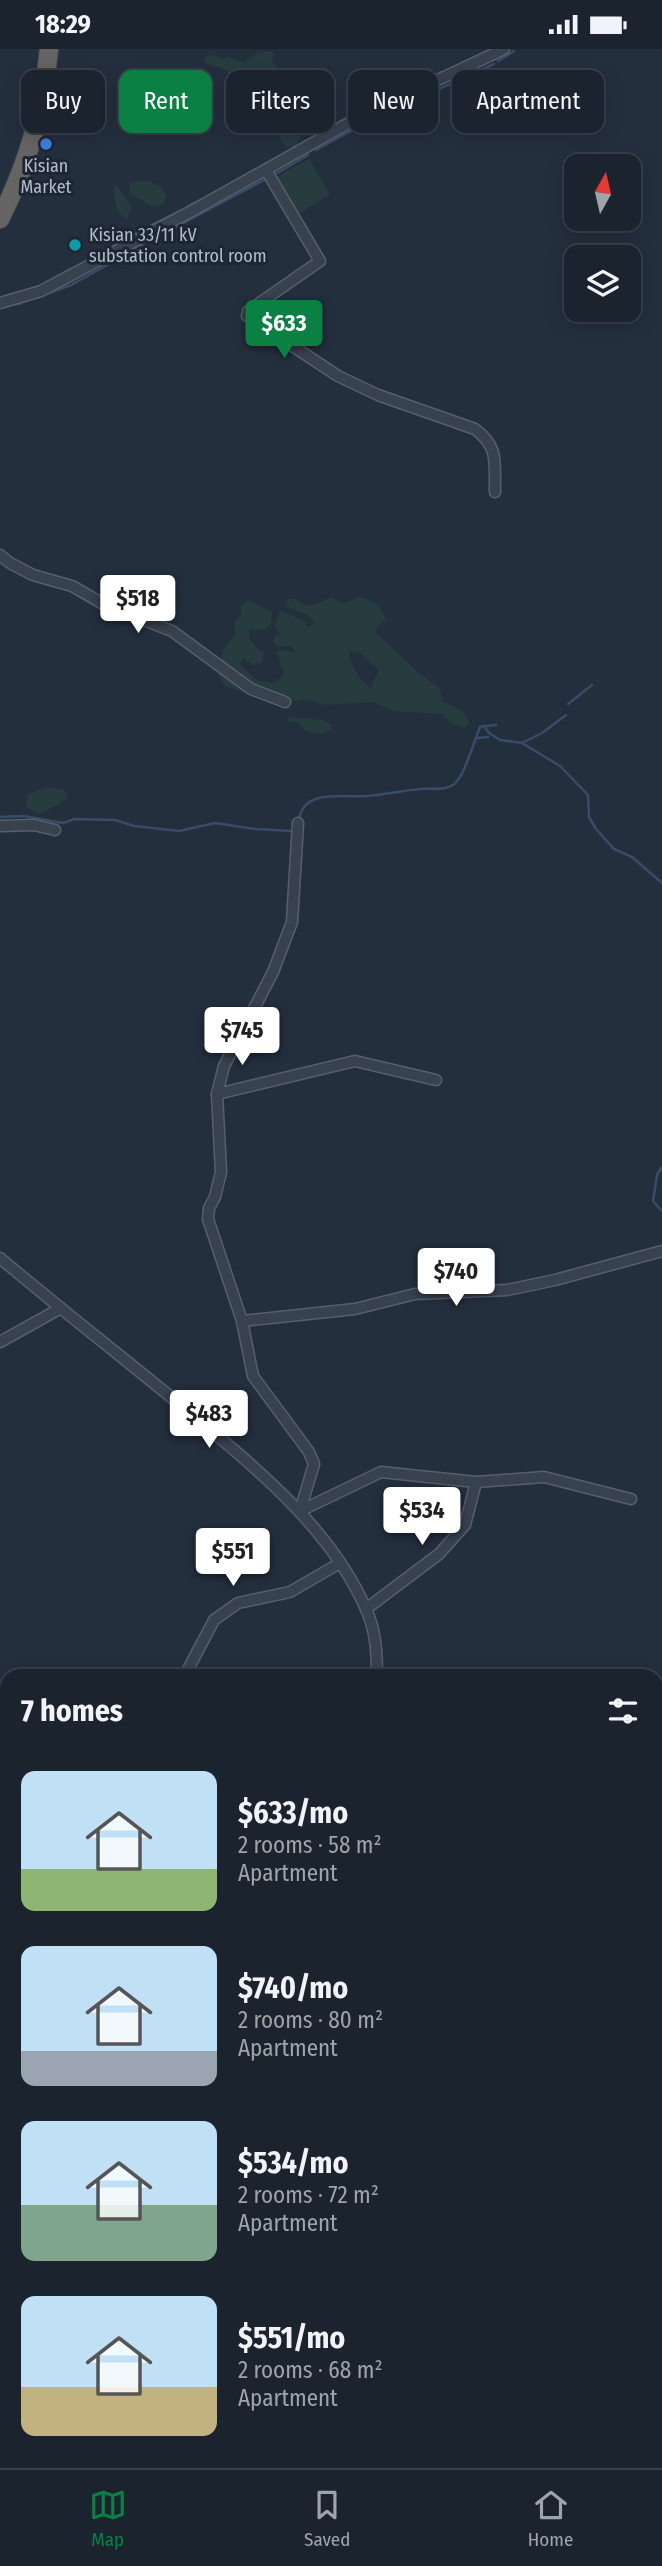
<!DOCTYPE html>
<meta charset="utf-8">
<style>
:root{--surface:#1b232e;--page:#242b36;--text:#f1f3f6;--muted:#a0a4aa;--line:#39404a;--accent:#0b8043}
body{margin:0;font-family:"Fira Sans Condensed",sans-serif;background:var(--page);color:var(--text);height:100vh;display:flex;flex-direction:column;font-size:26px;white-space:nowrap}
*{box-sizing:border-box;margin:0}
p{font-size:23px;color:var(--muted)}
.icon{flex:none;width:38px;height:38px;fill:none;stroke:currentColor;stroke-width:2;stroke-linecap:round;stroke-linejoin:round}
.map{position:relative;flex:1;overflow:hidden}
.sheet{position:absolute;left:0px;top:1620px;width:663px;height:800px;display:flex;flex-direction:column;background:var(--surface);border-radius:21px 21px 0 0;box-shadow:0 4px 18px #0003,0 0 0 2px var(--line)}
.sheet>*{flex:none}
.top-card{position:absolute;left:21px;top:21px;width:621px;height:63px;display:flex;gap:14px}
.needle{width:46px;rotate:8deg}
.fabs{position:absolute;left:564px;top:105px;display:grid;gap:14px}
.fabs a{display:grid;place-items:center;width:77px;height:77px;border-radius:14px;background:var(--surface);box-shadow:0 4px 18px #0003,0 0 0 2px var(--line);font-size:35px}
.price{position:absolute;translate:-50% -60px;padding:0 16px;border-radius:7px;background:#fff;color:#222;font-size:23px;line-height:46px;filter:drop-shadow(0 2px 4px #0008)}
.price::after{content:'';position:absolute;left:50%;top:42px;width:21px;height:16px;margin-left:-10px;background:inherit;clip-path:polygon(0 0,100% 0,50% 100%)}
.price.current{background:var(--accent);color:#fff}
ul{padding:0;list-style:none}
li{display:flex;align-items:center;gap:21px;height:175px;padding:0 21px}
li span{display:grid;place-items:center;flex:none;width:196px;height:140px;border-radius:14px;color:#555}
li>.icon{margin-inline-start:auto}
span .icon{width:84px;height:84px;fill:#fffc;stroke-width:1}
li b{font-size:30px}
h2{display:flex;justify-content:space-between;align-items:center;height:84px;padding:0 21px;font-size:30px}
.chip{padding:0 24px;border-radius:14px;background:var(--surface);box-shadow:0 4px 18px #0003,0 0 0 2px var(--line);font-size:24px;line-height:63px}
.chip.current{background:var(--accent);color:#fff}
.status{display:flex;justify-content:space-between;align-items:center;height:49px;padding:0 35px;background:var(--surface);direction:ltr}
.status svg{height:19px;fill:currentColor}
.tabs{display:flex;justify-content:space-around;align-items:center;height:98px;border-top:2px solid var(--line);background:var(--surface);font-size:19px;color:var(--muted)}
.tabs a{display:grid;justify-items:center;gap:4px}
.tabs .current{color:var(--accent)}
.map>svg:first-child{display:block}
.green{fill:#263c3f;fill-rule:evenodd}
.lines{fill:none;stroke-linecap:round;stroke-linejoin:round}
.stream{stroke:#394c67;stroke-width:2.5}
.minor-casing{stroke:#565f6c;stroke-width:13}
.trunk-casing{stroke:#434c59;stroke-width:20}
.minor{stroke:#38414e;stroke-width:10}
.trunk{stroke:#656462;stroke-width:18}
.shop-dot{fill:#3f7fe0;stroke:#1d2633;stroke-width:2.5}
.culture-dot{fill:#0f9aa8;stroke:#1d2633;stroke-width:2.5}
.labels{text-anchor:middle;stroke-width:6;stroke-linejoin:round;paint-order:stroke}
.poi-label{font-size:18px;fill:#b4bcc9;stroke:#1d2633}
</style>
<div class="status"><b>18:29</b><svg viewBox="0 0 49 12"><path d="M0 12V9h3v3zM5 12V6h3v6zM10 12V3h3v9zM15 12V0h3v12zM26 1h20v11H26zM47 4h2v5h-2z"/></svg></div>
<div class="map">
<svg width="662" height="2419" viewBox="0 0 662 2419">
<rect width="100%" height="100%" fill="#242f3e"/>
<g class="green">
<path d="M269 2 273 4 274 7 271 13 276 16C279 27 273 41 274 54L280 58 281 63 276 65 271 61 263 63 257 59 258 54 253 49 252 44 248 38C236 37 232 31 227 21L204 14 206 8 213 6 222 10 230 8 237 12 244 13 255 5Z"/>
<path d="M286 72 296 77 300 88 296 97 287 98C277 90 279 85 280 73Z"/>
<polygon points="309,110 330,145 297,166 275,129"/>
<polygon points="147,131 160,137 166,145 164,154 154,158 129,144 130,134"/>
<path d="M117 137 132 157 127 170C115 163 115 152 113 139Z"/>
<path d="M360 547C371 552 384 558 386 571L377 578 375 583 421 626 440 639 442 653C455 656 465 662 469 674L464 679 452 675 442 665 394 662 372 653 323 656 307 650 295 652 280 646 269 653 225 637 217 624 223 601 235 585V573L241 566V558L248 551 272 563 271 574 265 581 249 580V590L264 605 261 614 253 616 243 609 240 616 257 631 273 634 284 626 277 603 282 601 296 603 292 597 278 598 273 593 275 587 281 586 275 577 280 562 303 571 308 578 315 574 308 566 286 557 288 550H296L301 555 314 556 331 548 343 555ZM349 602 361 605 379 621 372 635 373 641C360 631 351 619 349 602Z"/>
<polygon points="289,668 322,671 332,675 331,680 324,685 307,683 299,674 288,673"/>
<polygon points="45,739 62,740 67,744 67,748 60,755 38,765 26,758 28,745"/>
</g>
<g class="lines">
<g class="stream">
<polyline points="498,12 514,2"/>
<polyline points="464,28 494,15"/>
<polyline points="375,68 457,32"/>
<polyline points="291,100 356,64"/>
<polyline points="316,101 371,71"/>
<polyline points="273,111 287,103"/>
<polyline points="272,127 308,106"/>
<polyline points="187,158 202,150"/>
<polyline points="145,179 182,161"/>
<polyline points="157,188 266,130"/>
<polyline points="102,204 138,183"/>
<polyline points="62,225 70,220"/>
<polyline points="18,255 71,236 143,196"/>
<polyline points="568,655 592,636"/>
<polyline points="485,677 496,676"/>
<polyline points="478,689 488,688"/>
<polyline points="522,694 542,684 566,666"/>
<polyline points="0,768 23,767 63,774 75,770 115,771 134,777 179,782 215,774 255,780 292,782"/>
<path d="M299 771C303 739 344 749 367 747 385 746 403 741 421 740 431 739 444 742 453 736 464 729 474 692 480 678L484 677 489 684 500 691 522 694 560 717 588 746 589 768 596 780 614 800 632 808 662 834"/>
<polyline points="662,1118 657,1126 653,1152 662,1162"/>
</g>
<defs>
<g id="minor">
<path d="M266 121 320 212 248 262 247 267 338 327 378 346 475 380C500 399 494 414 495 443"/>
<polyline points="0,254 41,242 199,158 365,65 504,0"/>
<polyline points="0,506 10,514 33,526 72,537 105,556 172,582 251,640 285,653"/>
<polyline points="298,774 292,873 273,923 224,1017 217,1045 221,1123 215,1148 209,1159 208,1170 242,1272 253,1327 309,1403 314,1415 300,1462 381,1423 476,1433 544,1428 631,1450"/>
<polyline points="0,777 34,776 55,781"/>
<polyline points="217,1045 355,1012 436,1031"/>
<path d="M0 1209C64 1263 130 1314 194 1367 259 1422 331 1480 366 1560 376 1582 377 1604 377 1628"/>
<polyline points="242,1272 355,1260 415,1245 507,1241 555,1231 662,1202"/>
<polyline points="0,1293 61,1259"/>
<polyline points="366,1560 439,1505 465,1476 476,1433"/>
<polyline points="184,1628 214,1571 238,1554 290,1543 340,1514"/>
<polyline points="0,1803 7,1805"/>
<polyline points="656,2015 662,2013"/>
<polyline points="656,2207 662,2216"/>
<polyline points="570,2413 571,2419"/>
</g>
<path id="trunk" d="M0 170C28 114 43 63 49 0"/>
</defs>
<use href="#minor" class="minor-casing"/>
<use href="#trunk" class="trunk-casing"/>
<use href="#minor" class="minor"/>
<use href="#trunk" class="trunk"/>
</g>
<circle class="shop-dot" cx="46" cy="95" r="7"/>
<circle class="culture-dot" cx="75" cy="196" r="7"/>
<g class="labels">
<g class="poi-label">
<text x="46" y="123">Kisian<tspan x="46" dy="21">Market</tspan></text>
<text x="89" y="192" text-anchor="start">Kisian 33/11 kV<tspan x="89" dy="21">substation control room</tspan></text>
</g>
</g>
</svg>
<div class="fabs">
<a><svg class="needle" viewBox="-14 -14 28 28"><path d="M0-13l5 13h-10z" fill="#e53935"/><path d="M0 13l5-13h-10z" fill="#a0a4aa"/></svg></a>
<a><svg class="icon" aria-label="layers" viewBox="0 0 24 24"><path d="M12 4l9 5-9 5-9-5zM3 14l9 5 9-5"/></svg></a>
</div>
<b class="price current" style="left:284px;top:311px">$633</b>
<b class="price" style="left:138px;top:586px">$518</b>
<b class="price" style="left:242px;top:1018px">$745</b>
<b class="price" style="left:456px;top:1259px">$740</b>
<b class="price" style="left:209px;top:1401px">$483</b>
<b class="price" style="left:422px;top:1498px">$534</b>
<b class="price" style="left:233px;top:1539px">$551</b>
<div class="top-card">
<a class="chip">Buy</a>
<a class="chip current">Rent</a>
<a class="chip">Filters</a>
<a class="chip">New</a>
<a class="chip">Apartment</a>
</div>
<section class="sheet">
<h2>7 homes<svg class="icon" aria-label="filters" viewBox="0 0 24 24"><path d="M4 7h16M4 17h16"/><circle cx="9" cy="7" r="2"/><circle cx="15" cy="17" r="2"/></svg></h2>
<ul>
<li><span style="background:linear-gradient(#bfe0f5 70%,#8fb573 0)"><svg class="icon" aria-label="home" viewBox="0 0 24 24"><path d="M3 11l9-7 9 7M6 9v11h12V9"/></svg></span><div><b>$633/mo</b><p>2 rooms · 58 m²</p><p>Apartment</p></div></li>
<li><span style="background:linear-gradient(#bfe0f5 75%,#9aa5b1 0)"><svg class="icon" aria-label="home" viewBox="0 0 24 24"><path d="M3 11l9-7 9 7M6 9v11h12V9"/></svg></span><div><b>$740/mo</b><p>2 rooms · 80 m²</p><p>Apartment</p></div></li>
<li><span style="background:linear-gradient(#bfe0f5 60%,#7fa58c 0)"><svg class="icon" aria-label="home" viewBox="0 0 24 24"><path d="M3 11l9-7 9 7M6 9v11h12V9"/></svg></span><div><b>$534/mo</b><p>2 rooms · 72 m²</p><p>Apartment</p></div></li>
<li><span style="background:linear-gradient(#bfe0f5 65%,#c2b280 0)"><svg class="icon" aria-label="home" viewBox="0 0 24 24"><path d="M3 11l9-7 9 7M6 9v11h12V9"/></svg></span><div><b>$551/mo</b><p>2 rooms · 68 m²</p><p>Apartment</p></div></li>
</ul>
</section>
</div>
<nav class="tabs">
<a class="current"><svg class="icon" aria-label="map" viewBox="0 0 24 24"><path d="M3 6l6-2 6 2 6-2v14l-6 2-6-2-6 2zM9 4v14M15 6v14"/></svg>Map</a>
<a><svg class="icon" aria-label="saved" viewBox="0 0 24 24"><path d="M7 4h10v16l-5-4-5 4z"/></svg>Saved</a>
<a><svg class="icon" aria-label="home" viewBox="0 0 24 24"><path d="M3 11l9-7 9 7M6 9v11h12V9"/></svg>Home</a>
</nav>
